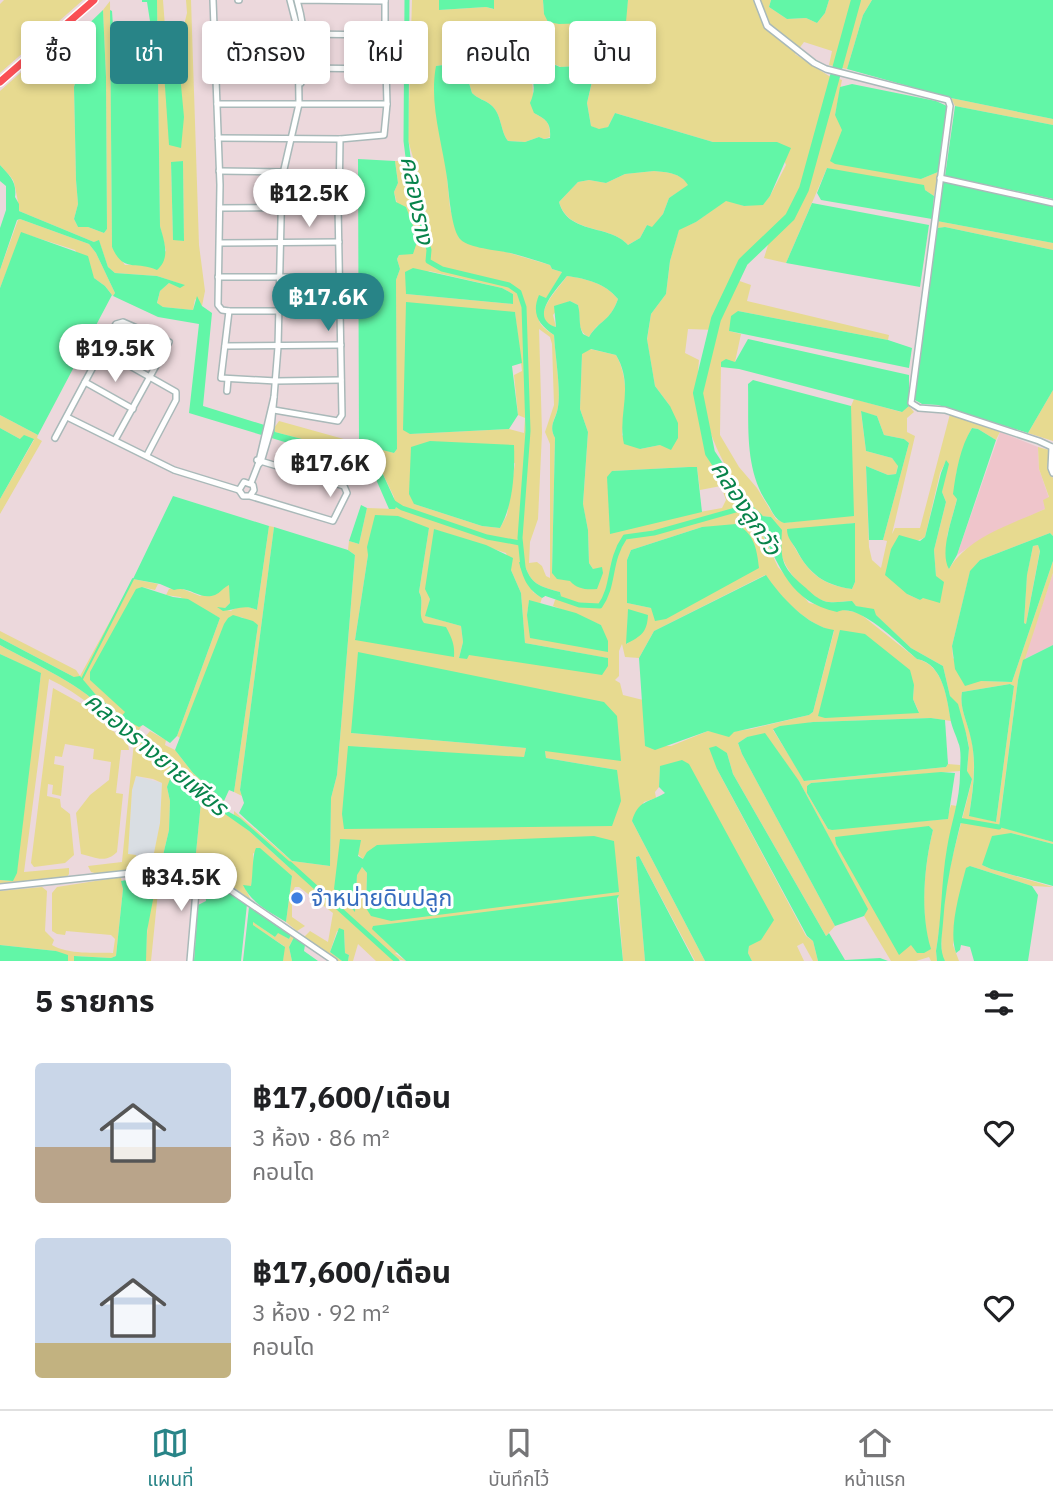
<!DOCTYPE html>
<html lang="th">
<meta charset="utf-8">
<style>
:root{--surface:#fff;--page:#f2f2f2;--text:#202124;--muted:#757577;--line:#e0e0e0;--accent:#288487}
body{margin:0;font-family:"IBM Plex Sans","Noto Sans Thai",sans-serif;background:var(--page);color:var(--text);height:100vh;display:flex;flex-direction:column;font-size:26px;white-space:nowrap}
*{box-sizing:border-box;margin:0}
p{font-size:23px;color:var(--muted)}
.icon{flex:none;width:38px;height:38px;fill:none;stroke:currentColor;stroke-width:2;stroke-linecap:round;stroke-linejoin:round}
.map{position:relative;height:961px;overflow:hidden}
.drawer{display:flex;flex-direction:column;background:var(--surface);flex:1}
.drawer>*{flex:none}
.hud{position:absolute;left:21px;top:21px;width:700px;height:63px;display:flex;gap:14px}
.price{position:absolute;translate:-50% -60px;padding:0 16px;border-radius:24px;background:#fff;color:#222;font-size:23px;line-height:46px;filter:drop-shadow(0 2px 4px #0008)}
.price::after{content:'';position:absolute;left:50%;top:42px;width:21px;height:16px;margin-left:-10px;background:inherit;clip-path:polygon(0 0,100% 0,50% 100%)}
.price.selected{background:var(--accent);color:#fff}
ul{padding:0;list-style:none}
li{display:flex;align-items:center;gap:21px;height:175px;padding:0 35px}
li span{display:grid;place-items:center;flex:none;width:196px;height:140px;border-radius:7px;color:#555}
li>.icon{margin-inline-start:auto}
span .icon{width:84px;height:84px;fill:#fffc;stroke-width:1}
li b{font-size:30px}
h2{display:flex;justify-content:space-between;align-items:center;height:84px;padding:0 35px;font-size:30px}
.pill{padding:0 24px;border-radius:7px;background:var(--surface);box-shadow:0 4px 10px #0003;font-size:24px;line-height:63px}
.pill.selected{background:var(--accent);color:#fff}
.menu{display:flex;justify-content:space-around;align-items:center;height:98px;border-top:2px solid var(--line);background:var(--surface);font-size:19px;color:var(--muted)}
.menu a{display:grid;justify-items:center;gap:4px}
.menu .selected{color:var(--accent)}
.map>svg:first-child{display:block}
.industrial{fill:#d9dee3}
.education{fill:#efc5cb}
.green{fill:#e7da90;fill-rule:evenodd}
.water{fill:#62f6a7;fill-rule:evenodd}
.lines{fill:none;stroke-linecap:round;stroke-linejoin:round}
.stream{stroke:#62f6a7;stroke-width:2}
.canal{stroke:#62f6a7;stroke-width:5}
.river{stroke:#62f6a7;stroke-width:10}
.minor-casing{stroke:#a9b9b9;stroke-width:8}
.major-casing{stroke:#fff;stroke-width:10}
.minor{stroke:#fff;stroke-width:5}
.major{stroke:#fa4f55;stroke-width:7}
.shop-dot{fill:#3f7fe0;stroke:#fff;stroke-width:2.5}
.labels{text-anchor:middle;stroke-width:6;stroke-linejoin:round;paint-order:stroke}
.shop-label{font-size:23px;fill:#366cbe;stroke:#fff;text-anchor:start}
.water-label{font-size:24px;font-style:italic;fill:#07834a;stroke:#fff}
</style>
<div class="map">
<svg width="1053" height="961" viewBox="0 0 1053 961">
<rect width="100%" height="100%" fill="#ecd8dc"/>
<polygon class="industrial" points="136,776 162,783 160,823 154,854 145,853 144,860 137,862 136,855 128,854 132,790"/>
<g class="education">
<polygon points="1000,432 1038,447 1039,469 1049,498 1045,509 985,537 957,555"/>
<polygon points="1053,573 1053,645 1023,660 1028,647"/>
</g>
<g class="green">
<polygon points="4,0 83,0 0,73 0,4"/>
<path d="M157 0H163L165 27 172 28 184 25 187 13 186 0H191L199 245 205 291 202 306 195 299 193 310 163 307 157 304 160 291 169 283 184 285 157 276 115 273 108 267 99 241 94 242 19 211C19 206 15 184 13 180 10 175 4 170 0 165V91L72 27 81 30 71 41 78 73 74 87 76 180 78 204 74 219 78 227H88L104 233 107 229 106 77 103 10 110 1 112 247 125 265 145 264 166 251 160 226ZM183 161 184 240V241L173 239 171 163Z"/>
<path d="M412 0H439V10L486 7 493 9 494 0H543L544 14 625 22 628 0H771L769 7 787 19 806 18 817 23 825 13 829 0H872L863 15 847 69 829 65 832 51 804 42 795 54 829 76 842 80 835 115 921 179 938 172 934 196 925 190 827 168 786 263 764 258 768 245 753 246 731 278 751 285 747 301 889 335 888 340 738 311 729 331 741 334 735 362H721L720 435 739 467 757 488 776 519 785 523 805 520 850 421 851 406 854 399 901 412 909 406 914 412 907 418V432L915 436 892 534 895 528H920L950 414 1000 432 996 440 978 429 972 428 968 436 956 474 957 499 947 536 949 569C968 537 1012 524 1045 509L1043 500 1049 497 1039 469 1038 447 1049 450 1050 474 1053 478V536L1050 533 980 560 970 572 952 646 953 658 981 681 1012 682 1053 561V573L1018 680 999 826 1053 842V844L1011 833 982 865 991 869 1053 887 1032 886 970 866 953 945 959 961H945L942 957C937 895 959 838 972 779L967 772 969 747 966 733 950 696 943 666 911 648 869 609 856 606 851 601C842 601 834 604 824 601 806 595 782 568 780 548 779 534 779 529 771 517L761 516C733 484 705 437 702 394 701 377 712 348 716 330L688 329 685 353 699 360 696 395 703 441 720 482 742 511 749 513 758 525 778 567 809 603 859 613 917 659C944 665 947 699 951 721L931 718 813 722 773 730 805 781 946 767 948 764 960 765V771L811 783 807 786V793L828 829 947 819 951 805 957 806 936 951 937 961H931L929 957 916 961H891L864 916 867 909 799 781 747 737 738 743 742 754 835 926 826 936 733 774 727 753 717 769 806 936 813 941 818 961H813L803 943 797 946 804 961H752L748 953 749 946 660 767 659 787 655 792 656 798 644 802 632 821 705 961H695L639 856 636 857 645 961H623L618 896 395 953 406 961 396 959V961H376L358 944 353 961H348L349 955 345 953 344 930 337 931 330 952 342 961H338L304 937 310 931 328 942 333 913 299 887H295L292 893V917L305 926 297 931 286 922 292 876 253 853 254 869 251 886H244L251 900 228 883 229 876 226 875 222 879 195 863 201 802 178 784 167 787 170 801 169 830 160 868 155 869 152 863 160 823 162 783 153 779 136 776 132 790 128 854 136 855 137 864C125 874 106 877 91 872L88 866 122 862 134 742C107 718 81 694 49 679L24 872 69 868V874L66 878 0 885V880L13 881 41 674 0 654V645C32 663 88 687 108 715L173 769 172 772 249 831 292 870 289 863 240 818 234 815V811L292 861 330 866 331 798 337 775 355 555 348 550 349 541 359 544 367 508 395 509 394 497 381 470 370 457 275 432 274 428 279 421 394 453 397 449 396 280 400 269 397 259 399 255 410 253 394 192 398 183 395 161H414L408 140ZM510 46 561 67 579 66 594 74 587 103 591 126 599 130 608 127 615 113 713 142H777L786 165 770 196 763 204 744 206 726 200 696 222 679 229 670 261 666 294 651 314 647 340 655 386 670 406 660 445 640 449 622 435C625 408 630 380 616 355L590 349 582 353 580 409 588 432 583 505 588 530 589 563 593 569 552 573 555 438C548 425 556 419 558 407 561 389 555 355 554 335 535 323 539 321 537 300L546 299 562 272 552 269 550 265 459 238 450 208 436 66C462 63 488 60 510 46ZM429 271 502 288 513 294V304L406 294ZM515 312 522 371 514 375 518 415 525 418 524 433 509 429 410 434ZM539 329 550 337 552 344 554 405 545 432 550 444V578L546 576 542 566 537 562 529 563 530 542 538 519 542 433ZM861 412 877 416 884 435 904 439 909 443 883 540 887 541 881 568 872 560 869 547 866 466 888 475 896 474 898 465 892 458 866 451ZM946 461 942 492 946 502 934 550 936 576 920 600 907 594 891 549C900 541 915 544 925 537L940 473ZM515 463 507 515 500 528 482 526 414 504ZM689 467H697L700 490 721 486 726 500 722 508 672 517 612 471ZM854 523 855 582 852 589C817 584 807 570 791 541L825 527ZM702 527 651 608 627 603V560L631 550ZM429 528 419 592C425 602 417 614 423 623L355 640 368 555ZM434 530 506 553 511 570 521 593 525 643 607 658 608 666 469 654 459 658 463 642 461 626 426 616 430 599ZM524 563C531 585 539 586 560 592L561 596 555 600 553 606 601 625 608 652 527 615 529 601 540 604 542 598 533 592ZM765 575C781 598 807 625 834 631L813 712 809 715 751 729 722 733 708 731 671 746H645L643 700 623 695 620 683 615 680 619 676V651L622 644 625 657 639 658 654 631ZM628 610 648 616 627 644ZM865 634 914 685 913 699 919 712ZM1010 684 1014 686 996 822 969 815C973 790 976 767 972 742 969 725 959 709 962 692ZM617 716 545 751 546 758 617 770 349 746 524 758 526 748 351 733ZM929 826 933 830C924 866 920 913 930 949L918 953 912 945ZM341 839 363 859 391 921 366 908 367 873 362 867 357 874 354 911Z"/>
<path d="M517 63 527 68 532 77 534 113C547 120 550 122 550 137L544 139 539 137 525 142 508 141C500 131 502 114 491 105 485 100 478 99 472 93L469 83C481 67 498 66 517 63Z"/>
<polygon points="951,98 1053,119 1053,125 955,106"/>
<path d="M654 171C667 172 681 173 689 185L669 198 663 214 652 228 647 225 640 238 628 245C610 224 569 235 559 202L578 182 589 180 606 183 625 174Z"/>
<polygon points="20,219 89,244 96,253 115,293 113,296 105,286 94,278 75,250 22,233 0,288 0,270 18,220"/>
<polygon points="937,221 1053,243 1053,250 945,227 937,228"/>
<path d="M567 276C587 279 605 283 618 299 609 324 599 319 589 337 576 331 581 317 578 305L570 301 561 305 553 315 556 327C527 319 557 291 567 276Z"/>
<polygon points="1053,390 1053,441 1028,433"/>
<polygon points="0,415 38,435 37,438 42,441 0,514 0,499 34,440 20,439 0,428"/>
<path d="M269 526 274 527 240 790 242 796 234 792 258 625 241 617 228 618 180 738 177 736 220 618 180 597 166 595 169 589 180 588 200 596 230 584V603L225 608H219L231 611C238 605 249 606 257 610Z"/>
<polygon points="1038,545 1040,550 1026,624 1024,623 1027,574 1033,546"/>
<polygon points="133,579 158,584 155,590 142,587 125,713 122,716 142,725 139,730 146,736 150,731 166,740 165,745 175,750 193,773 224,801 222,804 203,790 139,734 135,728 96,695 80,677 74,677 0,638 0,631 76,670 80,676"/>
<path d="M53 688 82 704 128 744 129 750H121L116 793 123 794 117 852C105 864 95 857 81 854L76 813 90 795 109 780 111 762 93 759 94 749 65 744 62 757 55 756 54 764 64 766 61 796 52 794 53 785 48 784 47 796 60 799 61 807 70 814 74 855 65 863 34 867 31 863Z"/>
<path d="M121 877 123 889 116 956 111 958 75 956 74 961H68V959L56 951 0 945V891L42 887 47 891 45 931 54 940 52 945C69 955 94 952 113 953L115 939 111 935 66 931 65 935 57 934 52 931V893L57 887Z"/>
<path d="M159 882 151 961H146C147 935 147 906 159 882Z"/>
<polygon points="252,921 275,937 278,932 289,939 291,935 294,937 289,947 292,961 283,961 284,946 252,925"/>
</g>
<g class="water">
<path d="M142 0H157L160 226C164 241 171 258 157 270 135 260 124 274 112 247L110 10 112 11 114 41 117 47H131L133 67H118V71H151V67L136 68 135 46H150V35L152 34 147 2H142Z"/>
<polygon points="439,0 494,0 494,9 486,7 439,10"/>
<polygon points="543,0 628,0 626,22 559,24 548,22 544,14"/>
<polygon points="771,0 829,0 825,13 817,23 806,18 787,19 769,7"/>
<polygon points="872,0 1053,0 1053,119 951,98 847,69 863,15"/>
<polygon points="103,10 106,77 107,229 104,233 88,227 78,227 74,219 78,204 76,180 74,87 78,73 71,41"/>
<polygon points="166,41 177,43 184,117 181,148 169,145 164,72"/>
<path d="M509 45 560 67 579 66 594 73 587 103 591 126 599 129 608 127 615 113 713 142H777L791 148 770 196 763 205 744 206 726 201 696 222 679 230 670 261 666 294 651 314 647 339 655 386 670 406 678 423V438L671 450 660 445 640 449 624 444C617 414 635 387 616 355L591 349 582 354 580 409 588 432 583 504 588 530 589 563 593 569 602 567 603 573 597 589C586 590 577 589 570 581L557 579 552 573 555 438C548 425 556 420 558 407 561 389 555 355 554 335 539 325 531 314 539 295L546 298 562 272 552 269 550 265C538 261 526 257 514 254 500 250 471 249 461 240 451 231 449 192 447 178 442 141 429 104 436 66L465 62 483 49 498 53ZM516 63C533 71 538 86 530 103L534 113C547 120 551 123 550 138L544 139 539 137 525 142 508 141C500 131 502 114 491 105 485 100 478 99 472 93L469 83C481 67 497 66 516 63ZM654 171C667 172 681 173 688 185L669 198 663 214 652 227 647 225 640 238 628 245C610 224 568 235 559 202L578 182 589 180 606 183 625 174ZM567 276C587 279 605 283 618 299 610 322 599 320 589 337L583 334C578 325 581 316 578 305L570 301 554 306 556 327C528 318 556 290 567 276Z"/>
<polygon points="852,84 936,101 947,106 938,172 921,179 835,164 830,161 842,130 835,115 840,87"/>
<polygon points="955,106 1053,125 1053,199 945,176"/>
<polygon points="358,159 395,161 398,183 394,192 396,202 406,207 418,239 413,254 399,255 397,259 400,269 396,280 397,449 394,453 359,444"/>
<polygon points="183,161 184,241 173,240 171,162"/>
<path d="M0 165C10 176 17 182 15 197L19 204V211L94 242 99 240 108 267 115 273 157 276 185 285 180 288 169 283 160 291 157 303 163 307 193 310 197 296 202 306 212 313 203 406 274 428 275 432 371 457 381 470 397 505 395 509H389L371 468 189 413 199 324 158 317 113 296 115 293 96 253 89 244 20 219 17 220 0 270V228L6 210V186L0 181Z"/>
<polygon points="827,168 924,185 925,190 934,196 932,219 821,200 817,193"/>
<polygon points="943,182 1053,204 1053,243 937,221"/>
<polygon points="812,203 929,225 920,287 786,263"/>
<polygon points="945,227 1053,250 1053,390 1028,433 938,405 922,404 915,400 913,394 937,228"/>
<polygon points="21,232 88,256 94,278 105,286 112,295 38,435 0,415 0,288"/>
<polygon points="413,268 502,288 513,294 513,304 406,294 405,272"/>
<polygon points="406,302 515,312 522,363 512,366 518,415 509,429 410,434 403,430"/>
<polygon points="738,311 888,340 912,348 909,368 729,331 731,316"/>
<polygon points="748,339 909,375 909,406 902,412 739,369 721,367 721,362 726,359 735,362"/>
<path d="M753 380 851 406 854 516 784 523C774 519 773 512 767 503 744 468 749 425 748 384Z"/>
<polygon points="861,411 877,416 884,435 904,439 909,443 883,540 869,540 866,466 888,475 896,474 898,466 892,458 866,451"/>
<polygon points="0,428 20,439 24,435 34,439 0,499"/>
<path d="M972 428 978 429 996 440 957 555 949 569C939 552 953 517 957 499L953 494C956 472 960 447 972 428Z"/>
<path d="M430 441 514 445C515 472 513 505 500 528L482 526 414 504 409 494 411 447Z"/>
<polygon points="946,460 949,464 942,492 946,502 934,550 936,576 944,582 940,603 923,598 920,600 907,594 885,575 891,549 899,535 920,541 925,537 941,473"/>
<polygon points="689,467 697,467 702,512 610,534 607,477 612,471"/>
<path d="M173 496 269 526 257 610C244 604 236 610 223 611L217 607 225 608 230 603 229 585C224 587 220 593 215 595 200 601 189 585 174 590L160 584 133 579Z"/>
<polygon points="361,505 367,508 359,544 349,541"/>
<path d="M754 508 761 516 771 517 782 530C780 561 782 568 806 588 811 593 818 599 824 601 834 604 842 601 852 601L856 606 874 609 876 615 911 648 943 666 950 696 958 704 966 733 969 748 967 771 972 779C960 827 946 873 943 923 942 936 939 950 945 961H937L936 951C942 917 941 882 947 848 951 823 960 800 960 774 960 765 962 750 958 742 956 735 953 730 951 722 947 700 944 664 917 659 901 646 858 601 837 612 780 600 779 552 749 513V509Z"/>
<path d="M375 515 398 516 429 528 419 592C425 602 417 614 424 623L446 627C452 638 455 645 454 657L355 640 368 555 367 547Z"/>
<path d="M855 523V582L852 589C824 585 809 574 796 549 792 542 787 538 787 529Z"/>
<path d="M736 524C754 533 757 549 759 568L666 619 655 621 651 608 627 603V560L631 550 702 527Z"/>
<polygon points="274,527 348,550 355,555 337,775 331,798 330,866 292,861 239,813 244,803 240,790"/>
<polygon points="434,529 486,545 513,558 511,570 521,593 525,643 608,658 608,666 602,675 469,655 467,659 459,658 463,642 461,626 425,616 430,599 425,589"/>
<path d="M1050 533 1053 536V561L1012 682 981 681 965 686 955 669 952 646 970 571 980 560ZM1038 545 1040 551 1026 624 1024 623 1027 575 1033 546Z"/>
<path d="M519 562 524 563C531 585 539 586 560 592L561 596 547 595 542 598C527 589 523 578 519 562Z"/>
<path d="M766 575C780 596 808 627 834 630L813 712 809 715 734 732 729 737 708 731 655 750 645 746 639 658 654 631Z"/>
<path d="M142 587 173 597 188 599 220 618 177 736 170 743 143 725 139 727 124 719 203 790 222 804 220 807 240 818 289 861 293 871 249 831 208 802 206 798 172 772 173 769 108 715C88 687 32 663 0 645V638L74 677 80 676 96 695 121 717 125 712 90 680V672L136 589Z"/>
<polygon points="529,600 576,613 601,625 608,641 608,652 530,638 527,615"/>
<path d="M628 609 648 615C647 633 641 636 626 644Z"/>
<polygon points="233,615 253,621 258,625 234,792 229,790 224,801 193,773 175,750 224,624 228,618"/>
<polygon points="840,630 865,634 910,670 914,685 913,699 919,713 825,718 818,716"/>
<polygon points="1053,645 1053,842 999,827 1018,680 1023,660"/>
<polygon points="358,652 604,702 617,716 621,761 545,751 546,758 617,770 621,801 612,826 344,829 342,814 348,746 524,757 526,748 351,733"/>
<polygon points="0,654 41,673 17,873 13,881 0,880"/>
<path d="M1010 684 1014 686 996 822 969 816C973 790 977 765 971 739 968 723 959 708 962 692Z"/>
<polygon points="931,718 945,720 948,764 946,767 804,781 773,729 780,726 813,722"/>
<polygon points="765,733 799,781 868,909 864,916 835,926 742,754 738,743 747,737"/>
<polygon points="716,746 727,753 733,774 826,936 829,933 845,960 880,958 888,961 818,961 813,941 807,936 717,769 709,748"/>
<path d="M682 760 689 764 774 920 761 940 749 946 748 953 752 961H705L632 821C638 800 648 803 665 793L659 787 660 766Z"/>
<polygon points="941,772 955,773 948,819 832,830 828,829 807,793 807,786 811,783"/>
<polygon points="170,779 177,780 183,789 201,802 195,863 160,868 169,830 170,801 167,787"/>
<path d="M929 826 933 830C924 866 920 913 931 949L924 953H917L911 945 899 955 836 844 835 837Z"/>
<polygon points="1011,833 1053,844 1053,886 991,869 982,865 992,836"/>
<polygon points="594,836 614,841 619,892 391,921 371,916 366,908 367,873 362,867 357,875 355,912 334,889 340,839 361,840 358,856 363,859 367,852 377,845"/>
<path d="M256 848H260L292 876 286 922C270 912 251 903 243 885L251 886C253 875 252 856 256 848Z"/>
<polygon points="639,856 694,961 645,961 636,857"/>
<path d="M970 866 1032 886 1038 895 1028 961H974L970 947 961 945 960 950 956 953C948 930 960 891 966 868Z"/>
<polygon points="201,874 247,904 241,961 194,961 198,905 206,901 205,891 200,885"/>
<polygon points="145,877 157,879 147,931 146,961 74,961 74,956 111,958 116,956 123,889 121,881 138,878 138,881 144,881"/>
<polygon points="619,895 617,899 623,961 406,961 372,929 373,926"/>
<polygon points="249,907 291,935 289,939 278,933 275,937 253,922 253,925 285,947 283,961 243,961"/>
<polygon points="339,928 344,930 345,953 349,955 348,961 342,961 330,952"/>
<polygon points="294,937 305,945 304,951 318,961 292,961 289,947"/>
<polygon points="0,945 56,951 68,955 68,961 0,961"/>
</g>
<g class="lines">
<polyline class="stream" points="81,681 133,579"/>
<g class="canal">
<polyline points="407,0 406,141 411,181 429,250 428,261 442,269 509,285 519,292 524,307 528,431 520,538 523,567"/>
<polyline points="391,501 402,508 487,537 520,543"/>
<path d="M547 594 579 605 600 606C615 585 608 561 625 537L654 533 746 507"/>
<polyline points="958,820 999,827"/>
<polyline points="290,864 397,961"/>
</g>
<polyline class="river" points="758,518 746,507 710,453 698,393 716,319 743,262 790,217 804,189 856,0"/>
<defs>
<g id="minor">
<polyline points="213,0 220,185 218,305 222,310 229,311 340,311"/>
<polyline points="238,0 239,0"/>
<polyline points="757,0 767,26 814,63 826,69 948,100 950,106 911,403 919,408 945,410 1039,441 1052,447"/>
<polyline points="214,33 298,35"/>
<polyline points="385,35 385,0"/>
<polyline points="215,67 298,69"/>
<polyline points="304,68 386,69"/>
<path d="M301 83C307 55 305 28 297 0L385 1"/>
<polyline points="217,104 387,104"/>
<polyline points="218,138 340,139 384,135 387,104 385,35 304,34"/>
<polyline points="219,171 282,172"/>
<polyline points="940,178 1053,203"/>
<polyline points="220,208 336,207 339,203 340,139"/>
<polyline points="220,243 339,242"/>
<polyline points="218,277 340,277"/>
<polyline points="229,311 221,378 276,381 341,380"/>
<polyline points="225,346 341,345"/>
<polyline points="102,350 176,392 176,400 147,455"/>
<polyline points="85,382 133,409"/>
<polyline points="227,391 228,379"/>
<polyline points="274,397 278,347 282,178 299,104 298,31 290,0"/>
<polygon points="274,397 271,428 261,462 258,465"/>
<polyline points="274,410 338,421 342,415 338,206"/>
<polyline points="67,417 174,470 239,490"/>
<polyline points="55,438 116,324 123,322 169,342 115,440"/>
<polyline points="1052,447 1051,468 1053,473"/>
<polyline points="251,483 258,465"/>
<polyline points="250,496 254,490 253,485 244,482 239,490 243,496 250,496 333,521 347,493 344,486 257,460"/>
<polyline points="0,887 186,867 198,868 334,961"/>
<polyline points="190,961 198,868"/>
</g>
<polyline id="major" points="0,82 94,0"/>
</defs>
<use href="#minor" class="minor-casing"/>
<use href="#major" class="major-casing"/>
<use href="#minor" class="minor"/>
<use href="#major" class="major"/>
</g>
<circle class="shop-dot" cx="297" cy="898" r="7"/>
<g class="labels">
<g class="shop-label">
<text x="311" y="906">จำหน่ายดินปลูก</text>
</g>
<g class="water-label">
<text transform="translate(417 200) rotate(79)" y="8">คลองราง</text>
<text transform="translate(746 508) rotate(57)" y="8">คลองลูกวัว</text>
<text transform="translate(156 754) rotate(40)" y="8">คลองรางยายเพียร</text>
</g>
</g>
</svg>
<b class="price" style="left:309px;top:229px">฿12.5K</b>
<b class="price selected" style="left:328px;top:333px">฿17.6K</b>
<b class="price" style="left:115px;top:384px">฿19.5K</b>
<b class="price" style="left:330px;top:499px">฿17.6K</b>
<b class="price" style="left:181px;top:913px">฿34.5K</b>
<div class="hud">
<a class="pill">ซื้อ</a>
<a class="pill selected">เช่า</a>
<a class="pill">ตัวกรอง</a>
<a class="pill">ใหม่</a>
<a class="pill">คอนโด</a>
<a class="pill">บ้าน</a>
</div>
</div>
<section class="drawer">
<h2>5 รายการ<svg class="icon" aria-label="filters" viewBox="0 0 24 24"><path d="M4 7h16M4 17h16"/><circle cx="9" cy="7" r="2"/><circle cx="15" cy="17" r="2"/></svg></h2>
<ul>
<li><span style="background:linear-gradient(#c9d6e8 60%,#b9a48a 0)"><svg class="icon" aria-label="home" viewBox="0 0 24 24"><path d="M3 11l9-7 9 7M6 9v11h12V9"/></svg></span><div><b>฿17,600/เดือน</b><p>3 ห้อง · 86 m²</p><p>คอนโด</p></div><svg class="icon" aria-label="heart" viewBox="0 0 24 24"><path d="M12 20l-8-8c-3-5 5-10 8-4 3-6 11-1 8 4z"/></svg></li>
<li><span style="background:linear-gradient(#c9d6e8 75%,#c2b280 0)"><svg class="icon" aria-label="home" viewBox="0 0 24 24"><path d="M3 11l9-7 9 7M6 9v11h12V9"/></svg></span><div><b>฿17,600/เดือน</b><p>3 ห้อง · 92 m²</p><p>คอนโด</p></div><svg class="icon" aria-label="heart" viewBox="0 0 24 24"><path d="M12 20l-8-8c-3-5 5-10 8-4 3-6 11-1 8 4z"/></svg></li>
</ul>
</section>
<nav class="menu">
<a class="selected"><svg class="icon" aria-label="map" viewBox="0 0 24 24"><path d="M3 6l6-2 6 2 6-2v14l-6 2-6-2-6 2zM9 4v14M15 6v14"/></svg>แผนที่</a>
<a><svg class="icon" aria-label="saved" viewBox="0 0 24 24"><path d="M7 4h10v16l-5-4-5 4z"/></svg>บันทึกไว้</a>
<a><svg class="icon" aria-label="home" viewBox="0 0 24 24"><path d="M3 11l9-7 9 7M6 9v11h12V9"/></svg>หน้าแรก</a>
</nav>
